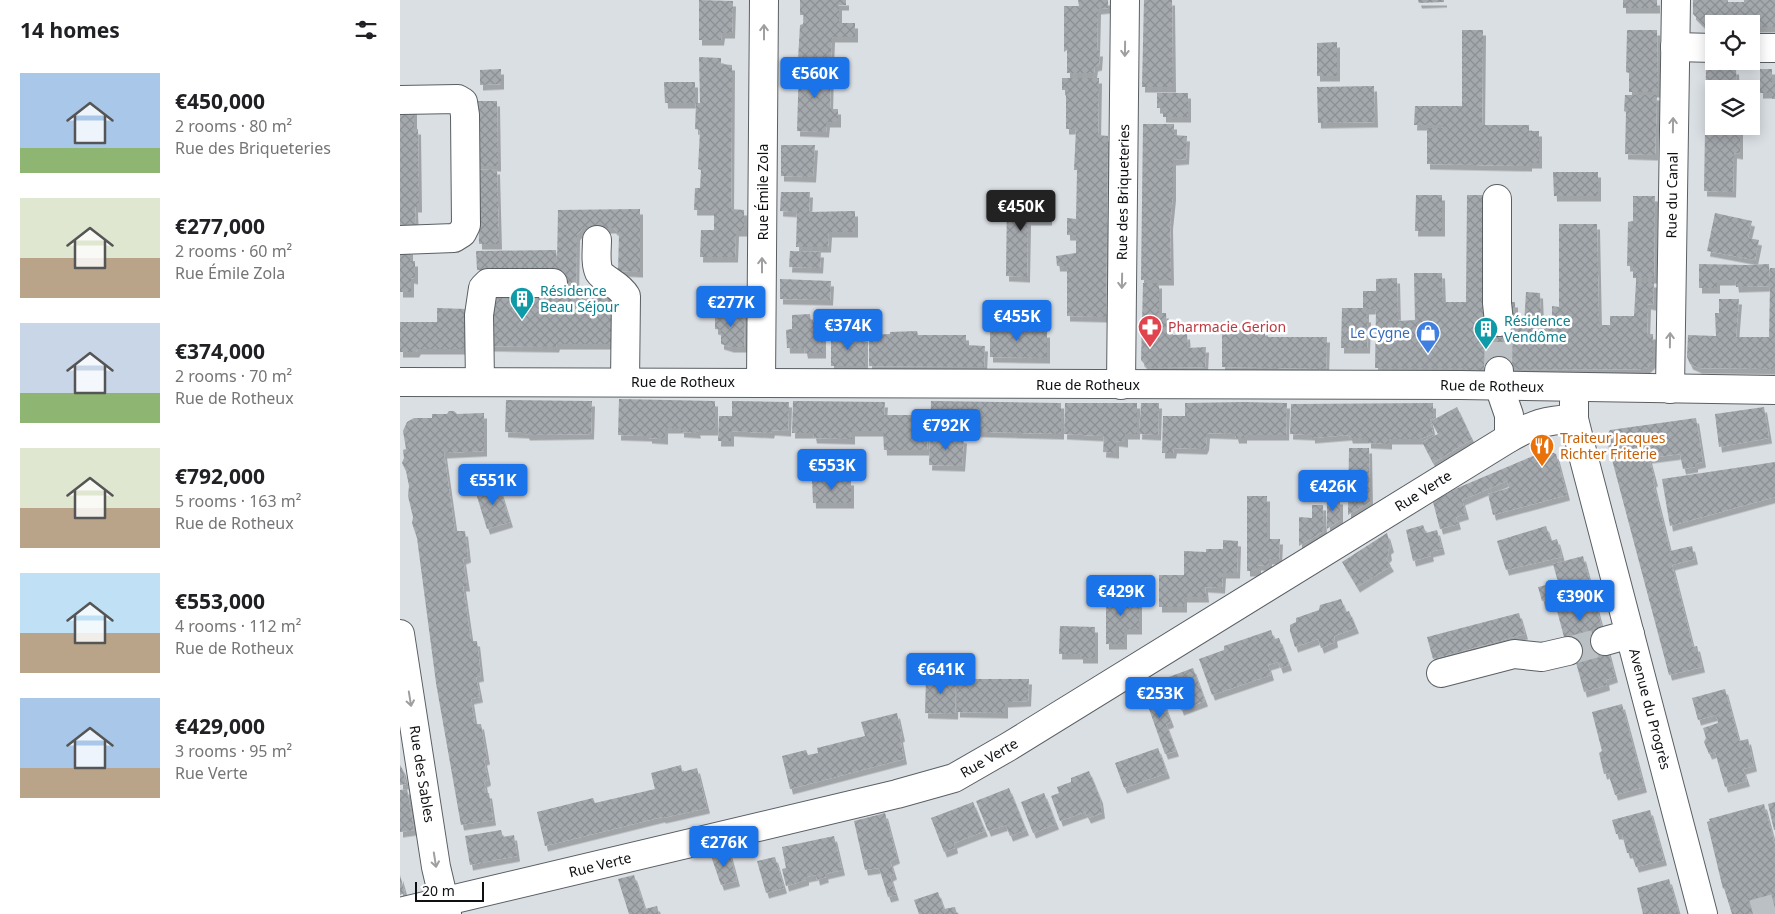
<!DOCTYPE html>
<meta charset="utf-8">
<style>
:root{--surface:#fff;--page:#f6f6f6;--text:#202124;--muted:#757577;--accent:#1a73e8}
body{margin:0;font-family:"Noto Sans",sans-serif;background:var(--page);color:var(--text);height:100vh;display:flex;flex-direction:column;font-size:19px;white-space:nowrap}
*{box-sizing:border-box;margin:0}
p{font-size:16px;color:var(--muted)}
.icon{flex:none;width:28px;height:28px;fill:none;stroke:currentColor;stroke-width:2;stroke-linecap:round;stroke-linejoin:round}
.map{position:relative;flex:1;overflow:hidden}
.drawer{display:flex;flex-direction:column;background:var(--surface);width:400px}
.drawer>*{flex:none}
.tools{position:absolute;left:1305px;top:15px;display:grid;gap:10px}
.tools a{display:grid;place-items:center;width:55px;height:55px;border-radius:0px;background:var(--surface);box-shadow:0 2px 12px #0003;font-size:25px}
.scale{position:absolute;left:15px;bottom:12px;width:69px;box-sizing:border-box;padding-left:5px;border:2px solid #0e1012;border-top:0;font-size:14px;line-height:18px;white-space:nowrap;color:#0e1012;-webkit-text-stroke:4px #fff;paint-order:stroke}
.price{position:absolute;translate:-50% -42px;padding:0 11px;border-radius:5px;background:var(--accent);color:#fff;font-size:16px;line-height:32px;filter:drop-shadow(0 1px 2px #0008)}
.price::after{content:'';position:absolute;left:50%;top:30px;width:15px;height:11px;margin-left:-8px;background:inherit;clip-path:polygon(0 0,100% 0,50% 100%)}
.price.active{background:#222;color:#fff}
ul{padding:0;list-style:none}
li{display:flex;align-items:center;gap:15px;height:125px;padding:0 20px}
li span{display:grid;place-items:center;flex:none;width:140px;height:100px;border-radius:0px;color:#555}
li>.icon{margin-inline-start:auto}
span .icon{width:60px;height:60px;fill:#fffc;stroke-width:1}
li b{font-size:21px}
h2{display:flex;justify-content:space-between;align-items:center;height:60px;padding:0 20px;font-size:21px}
main{display:flex;flex:1;min-height:0}
.map>svg:first-child{display:block}
.building{fill:url(#building-cross-hatch);filter:url(#shadow)}
.lines{fill:none;stroke-linecap:round;stroke-linejoin:round}
.minor-tunnel{stroke:#bbc0c4;stroke-width:28;stroke-dasharray:28 14;stroke-linecap:butt}
.minor-casing{stroke:#5a5f63;stroke-width:30}
.minor{stroke:#fff;stroke-width:28}
.oneway{stroke:#9f9fa0}
.labels{text-anchor:middle;stroke-width:5;stroke-linejoin:round;paint-order:stroke}
.street-label{font-size:14px;fill:#0e1012;stroke:#fff}
.culture-label{font-size:14px;fill:#0d838f;stroke:#fff;text-anchor:start}
.health-label{font-size:14px;fill:#be3a42;stroke:#fff;text-anchor:start}
.shop-label{font-size:14px;fill:#366cbe;stroke:#fff;text-anchor:end}
.food-label{font-size:14px;fill:#c56008;stroke:#fff;text-anchor:start}
</style>
<main>
<section class="drawer">
<h2>14 homes<svg class="icon" aria-label="filters" viewBox="0 0 24 24"><path d="M4 7h16M4 17h16"/><circle cx="9" cy="7" r="2"/><circle cx="15" cy="17" r="2"/></svg></h2>
<ul>
<li><span style="background:linear-gradient(#a9c7e8 75%,#8fb573 0)"><svg class="icon" aria-label="home" viewBox="0 0 24 24"><path d="M3 11l9-7 9 7M6 9v11h12V9"/></svg></span><div><b>€450,000</b><p>2 rooms · 80 m²</p><p>Rue des Briqueteries</p></div></li>
<li><span style="background:linear-gradient(#dfe7d0 60%,#b9a48a 0)"><svg class="icon" aria-label="home" viewBox="0 0 24 24"><path d="M3 11l9-7 9 7M6 9v11h12V9"/></svg></span><div><b>€277,000</b><p>2 rooms · 60 m²</p><p>Rue Émile Zola</p></div></li>
<li><span style="background:linear-gradient(#c9d6e8 70%,#8fb573 0)"><svg class="icon" aria-label="home" viewBox="0 0 24 24"><path d="M3 11l9-7 9 7M6 9v11h12V9"/></svg></span><div><b>€374,000</b><p>2 rooms · 70 m²</p><p>Rue de Rotheux</p></div></li>
<li><span style="background:linear-gradient(#dfe7d0 60%,#b9a48a 0)"><svg class="icon" aria-label="home" viewBox="0 0 24 24"><path d="M3 11l9-7 9 7M6 9v11h12V9"/></svg></span><div><b>€792,000</b><p>5 rooms · 163 m²</p><p>Rue de Rotheux</p></div></li>
<li><span style="background:linear-gradient(#bfe0f5 60%,#b9a48a 0)"><svg class="icon" aria-label="home" viewBox="0 0 24 24"><path d="M3 11l9-7 9 7M6 9v11h12V9"/></svg></span><div><b>€553,000</b><p>4 rooms · 112 m²</p><p>Rue de Rotheux</p></div></li>
<li><span style="background:linear-gradient(#a9c7e8 70%,#b9a48a 0)"><svg class="icon" aria-label="home" viewBox="0 0 24 24"><path d="M3 11l9-7 9 7M6 9v11h12V9"/></svg></span><div><b>€429,000</b><p>3 rooms · 95 m²</p><p>Rue Verte</p></div></li>
</ul>
</section>
<div class="map">
<svg width="1375" height="914" viewBox="0 0 1375 914">
<defs>
<pattern id="building-cross-hatch" width="8" height="8" patternUnits="userSpaceOnUse" patternTransform="scale(1.25)"><rect width="8" height="8" fill="#a4a9ae"/><path d="M0 0l8 8M0 8l8-8" fill="none" stroke="#8c9095"/></pattern>
<filter id="shadow"><feDropShadow dx="3" dy="5.5" stdDeviation="0" flood-color="#0004"/></filter>
</defs>
<rect width="100%" height="100%" fill="#dadfe4"/>
<g class="building">
<polygon points="299,0 333,1 332,33 322,33 321,40 299,40"/>
<polygon points="400,0 446,0 446,5 439,5 439,23 455,23 455,37 432,37 431,61 398,60 400,25 403,24 404,15 400,15"/>
<polygon points="678,0 708,0 708,8 698,9 697,51 700,51 699,65 695,66 694,73 667,73 667,50 664,52 664,6 679,6"/>
<polygon points="744,0 772,0 773,87 742,87"/>
<polygon points="1018,0 1044,0 1044,2 1019,3"/>
<rect x="1223" y="0" width="34" height="8"/>
<polygon points="1293,0 1328,0 1328,2 1344,2 1344,0 1375,0 1375,27 1351,27 1351,24 1314,24 1314,27 1306,27 1293,14"/>
<polygon points="1062,30 1083,30 1082,125 1129,125 1129,131 1139,131 1139,163 1129,163 1129,166 1027,164 1027,128 1043,128 1043,125 1014,125 1015,106 1062,106"/>
<polygon points="1227,30 1257,30 1258,92 1229,92 1229,73 1226,72"/>
<polygon points="937,42 937,76 917,76 917,43"/>
<polygon points="299,57 321,58 321,64 332,65 331,209 344,210 344,231 336,231 335,257 300,257 301,230 314,230 314,210 294,210 295,188 300,188 301,170 298,169 300,130 295,129 296,103 300,103"/>
<polygon points="399,65 431,65 430,109 438,109 438,122 427,122 426,132 397,131"/>
<polygon points="101,69 101,84 80,85 80,70"/>
<polygon points="1306,69 1336,69 1337,89 1314,89 1314,126 1340,126 1340,154 1334,153 1333,192 1304,191"/>
<polygon points="1360,69 1372,69 1372,84 1375,84 1375,99 1372,99 1372,93 1360,93"/>
<polygon points="662,78 699,78 698,135 708,136 706,317 667,316 667,266 657,266 656,256 676,253 676,235 667,235 667,218 676,219 677,170 674,170 676,129 666,129 666,90 662,90"/>
<polygon points="264,82 295,82 295,103 265,103"/>
<polygon points="974,86 975,122 918,123 917,87"/>
<polygon points="757,93 788,93 788,117 763,117 763,108 757,108"/>
<polygon points="1225,95 1257,95 1255,155 1225,154 1226,112 1224,111"/>
<polygon points="76,101 97,101 98,166 76,166"/>
<polygon points="0,107 14,107 14,129 18,129 19,207 15,207 16,231 0,231"/>
<polygon points="743,124 774,124 774,135 787,136 786,159 773,160 773,195 770,224 771,280 741,280"/>
<polygon points="381,145 415,145 413,177 381,176"/>
<polygon points="97,169 99,244 79,244 78,170"/>
<polygon points="1153,172 1198,172 1198,196 1154,196"/>
<polygon points="381,192 410,192 409,212 455,211 455,232 429,232 428,247 396,247 397,212 380,211"/>
<polygon points="1016,195 1042,195 1042,231 1015,231"/>
<polygon points="1067,195 1086,195 1107,302 1115,302 1115,316 1118,316 1119,325 1124,325 1126,292 1140,293 1141,318 1152,317 1152,306 1159,307 1159,224 1197,224 1199,325 1210,325 1210,316 1234,316 1236,282 1254,282 1253,305 1248,304 1247,334 1253,334 1253,362 1246,369 1065,370 1065,368 975,368 976,309 966,309 966,317 968,317 967,348 941,348 942,308 963,308 963,291 976,291 976,279 997,278 998,321 1015,320 1014,273 1042,273 1043,302 1066,302"/>
<polygon points="1233,196 1255,196 1254,278 1233,278 1233,266 1227,266 1228,222 1233,221"/>
<polygon points="607,199 649,200 649,220 628,220 627,277 606,276"/>
<polygon points="240,209 240,272 218,271 219,234 213,228 183,228 177,235 176,295 214,295 213,344 157,344 156,347 88,346 88,296 157,296 157,269 77,270 76,251 156,250 157,262 158,210"/>
<polygon points="1315,213 1352,221 1348,238 1359,240 1355,260 1307,251"/>
<polygon points="0,249 10,249 10,261 15,261 15,279 11,278 11,292 0,292"/>
<polygon points="390,251 421,252 420,268 389,267"/>
<polygon points="1299,264 1346,265 1369,264 1370,281 1370,268 1375,268 1375,369 1299,368 1290,364 1287,357 1288,335 1316,336 1315,313 1319,313 1319,299 1339,299 1336,337 1369,337 1370,286 1336,287 1335,280 1317,280 1317,288 1299,288"/>
<polygon points="380,279 431,281 430,300 380,299"/>
<polygon points="743,283 759,283 759,313 766,313 767,331 772,331 773,335 787,334 788,348 806,347 805,367 748,368 741,360"/>
<polygon points="37,308 66,309 65,349 18,349 16,352 0,352 0,322 37,322"/>
<polygon points="315,311 345,311 344,347 331,347 321,344 321,330 315,329"/>
<polygon points="410,314 411,322 423,323 423,353 405,353 404,348 387,348 386,330 392,329 392,315"/>
<polygon points="624,321 624,332 647,332 647,358 590,357 590,325 604,325 605,322"/>
<polygon points="822,330 865,330 865,337 927,337 926,369 822,367"/>
<polygon points="517,331 518,335 566,335 566,345 585,346 584,367 469,366 469,335 490,334 490,332"/>
<polygon points="431,335 465,336 465,366 431,366"/>
<polygon points="219,399 315,401 315,430 297,430 298,433 281,432 281,428 265,428 265,439 249,438 249,436 218,435"/>
<polygon points="106,400 192,401 191,434 127,435 126,433 105,432"/>
<polygon points="332,401 389,402 388,431 372,430 371,433 331,431 331,441 318,441 319,416 332,416"/>
<polygon points="393,401 485,402 484,415 528,415 527,450 484,450 483,431 452,431 452,439 414,438 413,433 392,433"/>
<polygon points="531,401 661,403 661,434 551,431 551,433 530,432"/>
<polygon points="845,402 887,403 886,435 844,435 844,438 836,438 835,434 807,433 806,445 804,449 774,448 773,453 762,453 763,416 785,416 785,403"/>
<polygon points="665,403 737,403 737,434 725,434 725,442 716,441 716,453 703,452 704,436 664,434"/>
<polygon points="741,403 759,403 758,435 739,434"/>
<polygon points="1033,403 1033,418 1030,419 1033,434 1020,439 989,439 989,444 968,443 968,438 950,438 949,435 912,438 912,435 890,434 891,404"/>
<polygon points="1057,407 1072,439 1033,463 1022,442 1038,434 1031,421"/>
<polygon points="1364,407 1369,438 1319,447 1315,414"/>
<polygon points="49,411 54,411 57,414 84,413 84,451 44,453 55,531 65,531 68,557 63,559 67,586 63,586 71,641 77,641 81,676 76,677 80,697 71,699 75,724 81,724 87,759 84,760 88,780 84,782 86,793 89,793 93,820 61,825 36,683 17,538 12,523 13,517 8,496 9,486 6,471 2,463 4,458 3,450 6,449 3,431 7,422 14,418 32,418 32,414 47,414"/>
<polygon points="1296,418 1303,462 1295,464 1295,467 1283,469 1280,454 1249,458 1255,481 1253,482 1270,551 1292,546 1295,559 1272,565 1293,647 1297,646 1302,667 1269,675 1206,437 1210,430"/>
<polygon points="530,436 564,438 562,466 529,465"/>
<polygon points="949,448 969,448 970,502 948,515"/>
<polygon points="1147,450 1156,454 1167,495 1093,515 1088,494 1109,488 1107,481 1062,500 1066,514 1056,517 1058,524 1040,529 1033,502 1055,489"/>
<polygon points="1375,462 1375,497 1270,526 1262,479"/>
<polygon points="412,480 451,480 451,503 413,503"/>
<polygon points="98,483 110,522 87,529 75,490"/>
<polygon points="847,496 867,496 867,539 880,539 879,559 869,559 869,566 858,565 858,571 847,571"/>
<polygon points="927,499 940,499 940,520 927,529"/>
<polygon points="912,505 923,505 924,531 899,546 899,517 912,518"/>
<polygon points="1023,525 1026,533 1037,530 1042,549 1030,552 1031,556 1013,561 1006,530"/>
<polygon points="1146,526 1151,541 1157,539 1162,557 1106,570 1097,541"/>
<polygon points="987,533 991,547 988,549 989,555 986,558 991,566 957,587 942,562"/>
<polygon points="823,540 838,541 837,573 823,573 822,588 805,587 806,597 784,597 784,607 759,607 759,575 784,575 784,551 806,552 806,549 823,549"/>
<polygon points="1183,556 1215,677 1206,680 1207,685 1184,692 1174,655 1169,656 1155,603 1162,601 1161,597 1142,601 1138,587 1158,582 1153,564"/>
<polygon points="725,593 739,593 739,629 724,629 724,644 706,644 706,597 725,597"/>
<polygon points="941,599 946,612 949,611 956,628 934,636 935,642 921,648 918,639 895,647 890,631 890,625 896,622 896,618 919,610 920,605"/>
<polygon points="1119,613 1125,634 1033,659 1027,637"/>
<polygon points="660,626 695,627 695,658 680,658 680,654 659,654"/>
<polygon points="871,630 874,639 879,638 889,665 880,668 878,662 868,665 871,675 812,695 799,659 824,650 824,646"/>
<polygon points="793,668 805,701 781,710 775,694 771,695 766,678"/>
<polygon points="526,677 556,677 555,714 525,713"/>
<polygon points="557,679 629,679 628,701 605,702 605,713 557,712"/>
<polygon points="759,689 771,722 766,724 776,751 765,754 744,695"/>
<polygon points="1325,689 1339,741 1348,739 1354,766 1343,769 1347,781 1325,787 1315,752 1309,754 1304,742 1306,738 1303,728 1318,723 1316,715 1298,720 1292,698"/>
<polygon points="1222,704 1244,787 1215,795 1208,773 1204,774 1199,753 1202,751 1192,712"/>
<polygon points="497,713 502,736 500,737 504,759 390,789 382,756 406,750 408,755 418,753 417,748 465,736 461,722"/>
<polygon points="758,748 767,773 724,788 715,763"/>
<polygon points="0,765 3,770 6,784 0,785"/>
<polygon points="281,765 282,772 297,768 307,808 263,818 262,817 145,846 137,812 193,798 195,803 255,789 251,773"/>
<polygon points="689,771 700,798 702,813 688,818 685,812 660,821 651,796 659,793 657,787 671,782 671,778"/>
<polygon points="609,788 626,830 610,836 606,825 588,831 576,801"/>
<polygon points="7,789 14,830 0,832 0,790"/>
<polygon points="644,793 656,824 633,833 621,802"/>
<polygon points="573,802 585,831 554,843 555,848 544,852 531,818"/>
<polygon points="1375,802 1375,830 1374,830 1368,804"/>
<polygon points="1364,804 1375,845 1375,914 1332,914 1324,888 1323,889 1307,822 1310,821 1309,819"/>
<polygon points="1250,810 1264,860 1236,867 1231,853 1227,853 1222,834 1216,834 1212,820"/>
<polygon points="485,813 497,858 490,861 494,874 490,876 496,895 488,897 479,868 465,870 454,821"/>
<polygon points="101,830 103,837 114,835 117,856 70,865 65,836"/>
<polygon points="434,836 442,870 425,874 426,877 417,880 416,875 406,877 406,880 386,886 382,869 386,868 382,847"/>
<polygon points="329,851 337,881 321,885 311,856"/>
<polygon points="375,857 384,888 366,893 357,861"/>
<polygon points="0,875 5,893 0,895"/>
<polygon points="234,875 245,909 257,906 259,914 229,914 218,879"/>
<polygon points="1269,879 1279,914 1243,914 1237,888"/>
<polygon points="538,892 544,909 555,907 557,914 519,914 514,900"/>
</g>
<g class="lines">
<g class="minor-tunnel">
<polyline points="1098,370 1099,322"/>
<polyline points="1168,651 1205,641"/>
<polyline points="1353,914 1375,908"/>
</g>
<defs>
<g id="minor">
<polyline points="1275,47 1314,48"/>
<polyline points="1351,48 1375,48"/>
<polyline points="0,100 58,99 63,102 65,115 66,225 62,233 54,238 0,240"/>
<polyline points="1097,199 1097,303 1099,322"/>
<path d="M197 240C197 249 195 263 199 272 204 280 219 284 226 296L225 382"/>
<polyline points="1099,371 1099,386 1109,415 1109,438"/>
<polyline points="0,382 1060,385 1375,390"/>
<polyline points="80,382 79,315 83,288 88,283 153,283"/>
<polyline points="361,383 364,0"/>
<polyline points="721,385 725,0"/>
<polyline points="1270,389 1276,0"/>
<polyline points="1174,402 1174,419 1183,455 1303,914"/>
<polyline points="0,634 36,867 47,914"/>
<polyline points="1205,641 1230,634"/>
<polyline points="1041,673 1114,654 1142,657 1168,651"/>
<path d="M0 912 497 794 554 778 608 747 1109 438C1134 424 1145 420 1174 419"/>
</g>
</defs>
<use href="#minor" class="minor-casing"/>
<use href="#minor" class="minor"/>
</g>
<defs><path id="oneway-shaft" d="M-6 0H5M1.5-3L5.5 0L1.5 3" fill="none" stroke-width="1.6" stroke-linecap="round" stroke-linejoin="round" transform="scale(1.25)"/></defs>
<g class="oneway">
<use href="#oneway-shaft" transform="translate(364 32) rotate(-90)"/>
<use href="#oneway-shaft" transform="translate(725 49) rotate(91)"/>
<use href="#oneway-shaft" transform="translate(1273 125) rotate(-89)"/>
<use href="#oneway-shaft" transform="translate(362 265) rotate(-90)"/>
<use href="#oneway-shaft" transform="translate(722 281) rotate(91)"/>
<use href="#oneway-shaft" transform="translate(1270 340) rotate(-89)"/>
<use href="#oneway-shaft" transform="translate(10 699) rotate(81)"/>
<use href="#oneway-shaft" transform="translate(35 860) rotate(81)"/>
</g>
<defs>
<symbol id="building-pin" viewBox="-11 -11 22 30"><path d="M0 17L-7.5 6A9.5 9.5 0 1 1 7.5 6Z" fill="#0f9aa8" stroke="#fff"/><path d="M-4-6H4V6H1V3H-1V6H-4ZM-2.5-4.3h1.7v1.8h-1.7ZM.8-4.3h1.7v1.8H.8ZM-2.5-1h1.7V.8h-1.7ZM.8-1h1.7V.8H.8Z" fill="#fff"/></symbol>
<symbol id="pharmacy-pin" viewBox="-11 -11 22 30"><path d="M0 17L-7.5 6A9.5 9.5 0 1 1 7.5 6Z" fill="#e0444e" stroke="#fff"/><path d="M-2-6h4v4h4v4h-4v4h-4v-4h-4v-4h4Z" fill="#fff"/></symbol>
<symbol id="shop-pin" viewBox="-11 -11 22 30"><path d="M0 17L-7.5 6A9.5 9.5 0 1 1 7.5 6Z" fill="#3f7fe0" stroke="#fff"/><path d="M-5-2.5h2.3a2.7 3.5 0 0 1 5.4 0H5L5.5 6h-11ZM-1.5-2.5h3a1.5 2.3 0 0 0-3 0Z" fill="#fff"/></symbol>
<symbol id="restaurant-pin" viewBox="-11 -11 22 30"><path d="M0 17L-7.5 6A9.5 9.5 0 1 1 7.5 6Z" fill="#e8710a" stroke="#fff"/><path d="M-5-6h1v4h1v-4h1v4h1v-4h1v5L-1.5 .5V6h-2V.5L-5-1ZM5-6V6H3V1.5H1.5Q1.5-4 5-6Z" fill="#fff"/></symbol>
</defs>
<g fill-rule="evenodd">
<use href="#building-pin" x="108" y="285" width="28" height="38"/>
<use href="#pharmacy-pin" x="736" y="313" width="28" height="38"/>
<use href="#building-pin" x="1072" y="315" width="28" height="38"/>
<use href="#shop-pin" x="1014" y="319" width="28" height="38"/>
<use href="#restaurant-pin" x="1128" y="432" width="28" height="38"/>
</g>
<g class="labels">
<g class="street-label">
<text transform="translate(363 192) rotate(-90)" y="5">Rue Émile Zola</text>
<text transform="translate(723 192) rotate(-89)" y="5">Rue des Briqueteries</text>
<text transform="translate(1272 195) rotate(-89)" y="5">Rue du Canal</text>
<text x="283" y="387">Rue de Rotheux</text>
<text x="688" y="390">Rue de Rotheux</text>
<text transform="translate(1092 386) rotate(1)" y="5">Rue de Rotheux</text>
<text transform="translate(1023 491) rotate(-32)" y="5">Rue Verte</text>
<text transform="translate(1250 709) rotate(75)" y="5">Avenue du Progrès</text>
<text transform="translate(589 758) rotate(-30)" y="5">Rue Verte</text>
<text transform="translate(22 774) rotate(81)" y="5">Rue des Sables</text>
<text transform="translate(200 865) rotate(-14)" y="5">Rue Verte</text>
</g>
<g class="culture-label">
<text x="140" y="296">Résidence<tspan x="140" dy="16">Beau Séjour</tspan></text>
<text x="1104" y="326">Résidence<tspan x="1104" dy="16">Vendôme</tspan></text>
</g>
<g class="health-label">
<text x="768" y="332">Pharmacie Gerion</text>
</g>
<g class="shop-label">
<text x="1010" y="338">Le Cygne</text>
</g>
<g class="food-label">
<text x="1160" y="443">Traiteur Jacques<tspan x="1160" dy="16">Richter Friterie</tspan></text>
</g>
</g>
</svg>
<div class="tools">
<a><svg class="icon" aria-label="locate" viewBox="0 0 24 24"><circle cx="12" cy="12" r="6"/><path d="M12 2v4M12 18v4M2 12h4M18 12h4"/></svg></a>
<a><svg class="icon" aria-label="layers" viewBox="0 0 24 24"><path d="M12 4l9 5-9 5-9-5zM3 14l9 5 9-5"/></svg></a>
</div>
<div class="scale">20 m</div>
<b class="price" style="left:415px;top:99px">€560K</b>
<b class="price active" style="left:621px;top:232px">€450K</b>
<b class="price" style="left:331px;top:328px">€277K</b>
<b class="price" style="left:617px;top:342px">€455K</b>
<b class="price" style="left:448px;top:351px">€374K</b>
<b class="price" style="left:546px;top:451px">€792K</b>
<b class="price" style="left:432px;top:491px">€553K</b>
<b class="price" style="left:93px;top:506px">€551K</b>
<b class="price" style="left:933px;top:512px">€426K</b>
<b class="price" style="left:721px;top:617px">€429K</b>
<b class="price" style="left:1180px;top:622px">€390K</b>
<b class="price" style="left:541px;top:695px">€641K</b>
<b class="price" style="left:760px;top:719px">€253K</b>
<b class="price" style="left:324px;top:868px">€276K</b>
</div>
</main>
